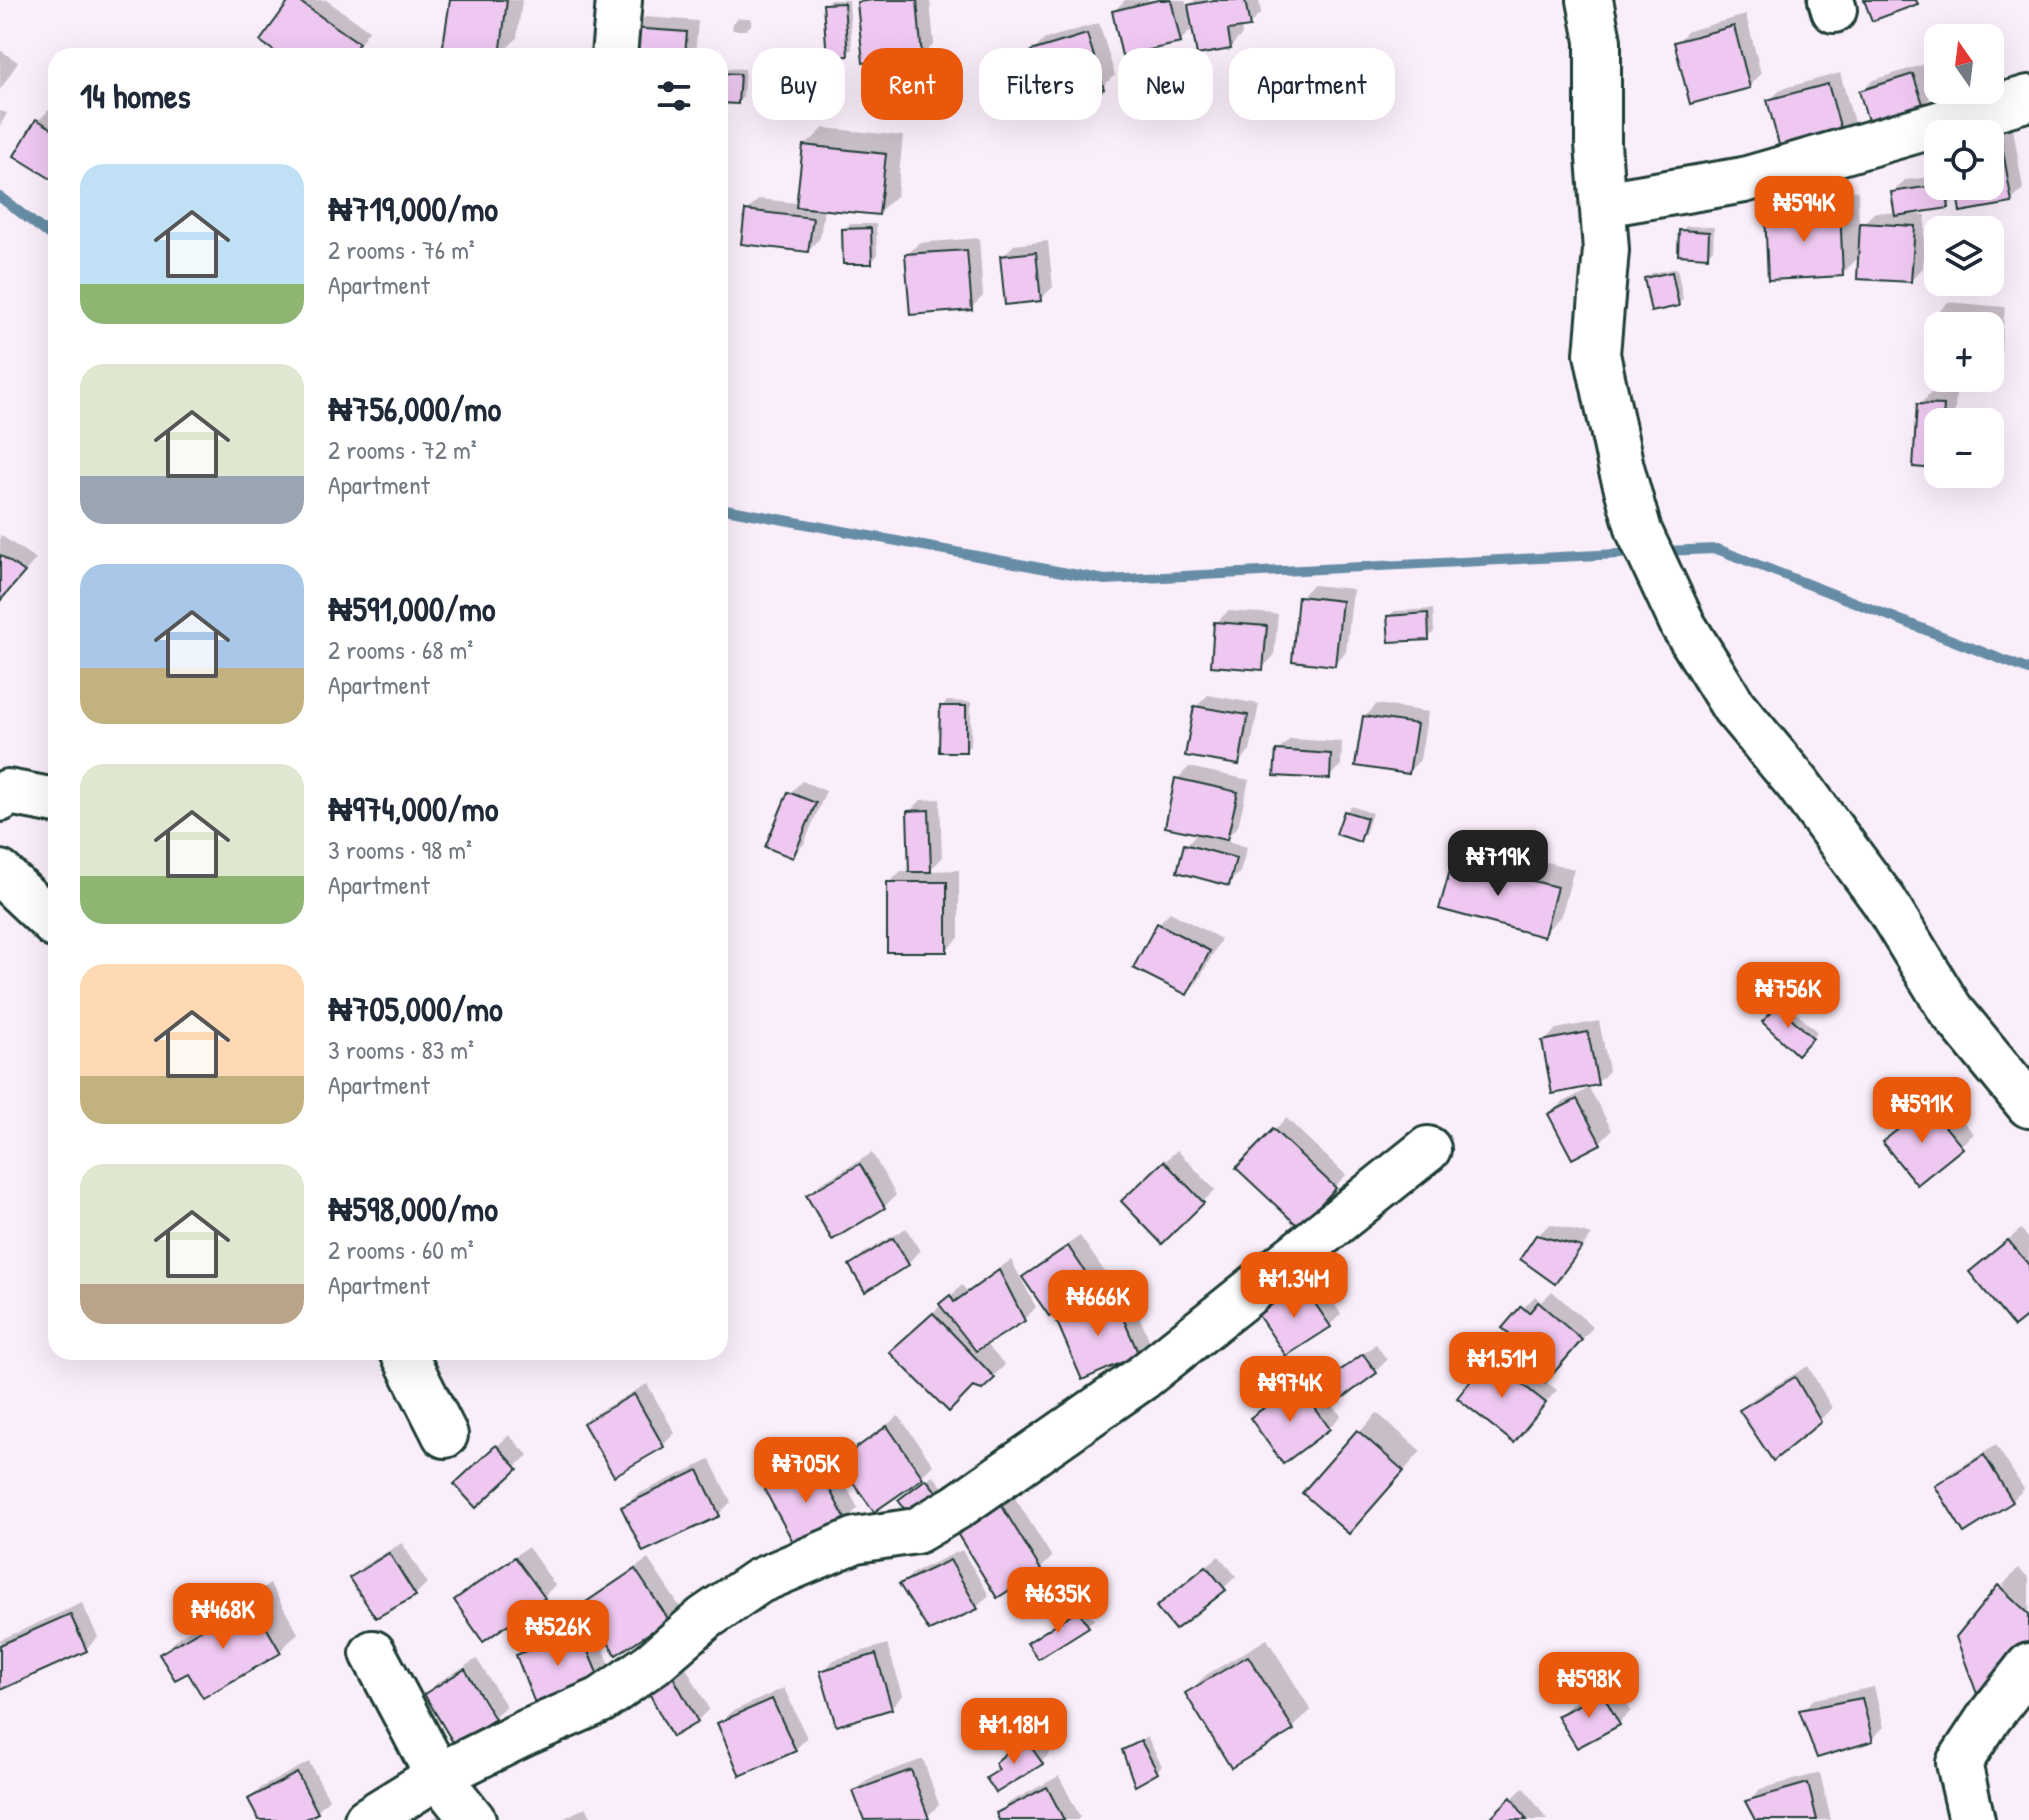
<!DOCTYPE html>
<meta charset="utf-8">
<style>
:root{--surface:#fff;--page:#f2f2f3;--text:#1f2937;--muted:#747a83;--accent:#ea580c}
body{margin:0;font-family:"Patrick Hand",sans-serif;background:var(--page);color:var(--text);height:100vh;display:flex;flex-direction:column;font-size:30px;white-space:nowrap}
*{box-sizing:border-box;margin:0}
p{font-size:26px;color:var(--muted)}
.icon{flex:none;width:44px;height:44px;fill:none;stroke:currentColor;stroke-width:2;stroke-linecap:round;stroke-linejoin:round}
.map{position:relative;flex:1;overflow:hidden}
.sheet{position:absolute;left:48px;top:48px;width:680px;height:1312px;display:flex;flex-direction:column;background:var(--surface);border-radius:24px;box-shadow:0 8px 32px #0002}
.sheet>*{flex:none}
.top-card{position:absolute;left:752px;top:48px;width:760px;height:72px;display:flex;gap:16px}
.needle{width:52px;rotate:346deg}
.controls{position:absolute;left:1924px;top:24px;display:grid;gap:16px}
.controls a{display:grid;place-items:center;width:80px;height:80px;border-radius:16px;background:var(--surface);box-shadow:0 8px 32px #0002;font-size:40px}
.price{position:absolute;translate:-50% -68px;padding:0 18px;border-radius:16px;background:var(--accent);color:#fff;font-size:26px;line-height:52px;filter:drop-shadow(0 2px 4px #0008)}
.price::after{content:'';position:absolute;left:50%;top:48px;width:24px;height:18px;margin-left:-12px;background:inherit;clip-path:polygon(0 0,100% 0,50% 100%)}
.price.current{background:#222;color:#fff}
ul{padding:0;list-style:none}
li{display:flex;align-items:center;gap:24px;height:200px;padding:0 32px}
li span{display:grid;place-items:center;flex:none;width:224px;height:160px;border-radius:24px;color:#555}
li>.icon{margin-inline-start:auto}
span .icon{width:96px;height:96px;fill:#fffc;stroke-width:1}
li b{font-size:34px}
h2{display:flex;justify-content:space-between;align-items:center;height:96px;padding:0 32px;font-size:34px}
.tag{padding:0 28px;border-radius:24px;background:var(--surface);box-shadow:0 8px 32px #0002;font-size:28px;line-height:72px}
.tag.current{background:var(--accent);color:#fff}
.map>svg:first-child{display:block}
.shadow{fill:#0003}
.lines{fill:none;stroke-linecap:round;stroke-linejoin:round}
.stream{stroke:#668da5;stroke-width:10}
.building{fill:#efc8f1;stroke:#1f3d34;stroke-width:2}
.minor-casing{stroke:#1f3d34;stroke-width:50}
.minor{stroke:#fff;stroke-width:44}
</style>
<div class="map">
<svg width="2029" height="1820" viewBox="0 0 2029 1820">
<rect width="100%" height="100%" fill="#faeefb"/>
<filter id="ink" filterUnits="userSpaceOnUse"><feTurbulence type="fractalNoise" baseFrequency=".0125" numOctaves="2"/><feDisplacementMap in="SourceGraphic" scale="16" xChannelSelector="R" yChannelSelector="G"/><feConvolveMatrix kernelMatrix="1 2 1 2 8 2 1 2 1" color-interpolation-filters="sRGB"/></filter>
<g filter="url(#ink)">
<g class="shadow">
<polygon points="292,0 326,0 369,30 351,56 284,56"/>
<polygon points="452,0 522,0 517,38 499,56 445,50"/>
<polygon points="830,0 849,0 852,49 847,54 825,5"/>
<polygon points="861,0 930,0 934,44 922,56 859,2"/>
<polygon points="1125,0 1185,0 1187,8 1195,0 1259,0 1261,13 1249,25 1241,26 1242,35 1230,47 1194,27 1180,41 1114,11"/>
<polygon points="1746,15 1761,74 1749,86 1676,43 1688,31"/>
<polygon points="645,17 698,21 695,56 631,56 633,29"/>
<polygon points="738,18 751,18 751,25 746,30 732,30 733,23"/>
<polygon points="1099,23 1115,75 1102,87 1033,51 1045,39"/>
<polygon points="0,50 18,62 0,90"/>
<polygon points="1925,64 1928,72 1938,64 1938,90 1964,90 1944,101 1938,90 1923,105 1861,92 1873,80"/>
<polygon points="722,68 745,69 743,97 737,102 720,101"/>
<polygon points="1840,73 1855,126 1843,138 1769,101 1781,89"/>
<polygon points="50,109 56,112 56,179 38,121"/>
<polygon points="0,111 7,113 0,126"/>
<polygon points="824,128 903,136 897,195 878,213 824,208 820,238 808,250 747,211 759,199 798,203 805,146"/>
<polygon points="2013,128 2023,189 2011,201 1959,195 1948,206 1908,214 1926,215 1923,268 1911,280 1860,256 1842,274 1767,212 1786,194 1858,191 1859,227 1875,212 1897,213 1893,192 1905,180 1938,176 1938,186 1990,186 1990,134 1982,134"/>
<polygon points="850,224 876,224 877,256 871,262 844,229"/>
<polygon points="1687,226 1714,227 1713,249 1707,255 1681,231"/>
<polygon points="979,238 983,296 971,308 907,255 919,243"/>
<polygon points="1048,241 1053,287 1040,299 1002,257 1014,245"/>
<polygon points="1677,268 1683,299 1678,305 1646,278 1652,273"/>
<polygon points="1948,302 2005,307 2000,357 1990,367 1990,326 1938,326 1938,364 1936,315"/>
<polygon points="1931,393 1956,394 1954,422 1938,422 1938,467 1919,405"/>
<polygon points="0,535 36,559 0,600"/>
<polygon points="1312,585 1353,589 1346,652 1334,664 1300,597"/>
<polygon points="1433,609 1434,632 1428,638 1389,616 1395,611"/>
<polygon points="1228,611 1278,614 1274,656 1262,668 1216,623"/>
<polygon points="1208,695 1259,704 1250,751 1238,763 1196,707"/>
<polygon points="947,701 971,702 971,745 965,750 942,707"/>
<polygon points="1377,704 1428,712 1420,760 1408,772 1365,717"/>
<polygon points="1290,739 1342,742 1341,765 1329,777 1278,751"/>
<polygon points="1189,767 1249,780 1238,826 1224,840 1247,847 1240,872 1228,884 1186,845 1199,832 1177,779"/>
<polygon points="802,781 826,791 804,844 792,856 790,793"/>
<polygon points="940,799 942,858 929,871 959,870 959,938 946,950 889,883 901,871 911,871 909,812 921,800"/>
<polygon points="1351,806 1372,813 1365,834 1359,840 1346,812"/>
<polygon points="1473,843 1574,869 1561,916 1543,934 1454,861"/>
<polygon points="1170,912 1221,939 1198,981 1186,993 1158,924"/>
<polygon points="1785,1002 1817,1032 1797,1052 1765,1022"/>
<polygon points="1599,1021 1609,1071 1597,1083 1544,1042 1556,1029"/>
<polygon points="1589,1088 1612,1130 1600,1142 1550,1115 1562,1103"/>
<polygon points="1941,1095 1974,1134 1917,1182 1897,1131"/>
<polygon points="1286,1118 1346,1175 1299,1224 1239,1167"/>
<polygon points="1177,1150 1215,1190 1162,1241 1124,1201"/>
<polygon points="872,1153 896,1195 884,1207 808,1196 820,1184"/>
<polygon points="1550,1224 1592,1235 1555,1281 1537,1236"/>
<polygon points="906,1228 920,1251 908,1263 851,1266 863,1254"/>
<polygon points="2021,1229 2029,1239 2029,1312 1984,1260"/>
<polygon points="1080,1236 1105,1272 1093,1284 1025,1277 1037,1265"/>
<polygon points="1011,1260 1036,1307 1024,1319 985,1343 1005,1365 981,1388 904,1340 962,1285 967,1291"/>
<polygon points="1314,1272 1341,1314 1329,1326 1271,1300"/>
<polygon points="1126,1286 1150,1341 1138,1353 1059,1322 1071,1310"/>
<polygon points="1552,1291 1593,1327 1545,1381 1557,1390 1514,1440 1460,1397 1491,1359 1503,1347 1507,1350 1518,1338 1505,1328 1535,1296 1541,1302"/>
<polygon points="1376,1344 1387,1360 1375,1372 1332,1403 1341,1416 1329,1428 1252,1418 1309,1373 1320,1387"/>
<polygon points="1808,1366 1832,1408 1820,1420 1742,1410 1754,1398"/>
<polygon points="647,1384 675,1433 663,1445 586,1424 598,1412"/>
<polygon points="1377,1413 1421,1451 1367,1513 1305,1493"/>
<polygon points="899,1416 933,1465 921,1477 841,1461 853,1449"/>
<polygon points="509,1435 528,1455 476,1505 457,1484"/>
<polygon points="1996,1445 2024,1489 2012,1501 1937,1486 1949,1474"/>
<polygon points="827,1451 858,1508 846,1520 767,1490 779,1478"/>
<polygon points="710,1460 731,1502 719,1514 624,1507 636,1495"/>
<polygon points="933,1475 943,1488 938,1494 906,1494"/>
<polygon points="1012,1493 1052,1557 1040,1569 958,1530"/>
<polygon points="402,1543 427,1583 415,1595 351,1578 363,1566"/>
<polygon points="528,1547 555,1585 543,1597 456,1600 468,1588"/>
<polygon points="962,1550 989,1595 977,1607 902,1584 914,1572"/>
<polygon points="1219,1556 1236,1576 1224,1588 1170,1595"/>
<polygon points="648,1559 680,1607 668,1619 617,1652 585,1605 597,1593"/>
<polygon points="2018,1568 2029,1578 2029,1651 1958,1637"/>
<polygon points="270,1584 298,1633 280,1651 204,1696 189,1670 162,1655 180,1636"/>
<polygon points="82,1603 98,1637 86,1649 0,1688 0,1640"/>
<polygon points="1085,1606 1094,1620 1038,1657 1035,1638"/>
<polygon points="591,1619 611,1667 599,1679 518,1656 530,1643"/>
<polygon points="1267,1639 1311,1710 1292,1729 1187,1694 1206,1675"/>
<polygon points="887,1644 903,1695 891,1707 822,1672 834,1660"/>
<polygon points="477,1659 506,1706 495,1716 465,1666"/>
<polygon points="684,1664 709,1709 697,1721 648,1688"/>
<polygon points="462,1668 491,1717 426,1694 438,1682"/>
<polygon points="1614,1682 1631,1711 1619,1723 1559,1716 1571,1704"/>
<polygon points="1874,1687 1884,1727 1872,1739 1802,1711 1814,1699"/>
<polygon points="784,1688 807,1738 795,1750 719,1724 731,1712"/>
<polygon points="1037,1727 1053,1750 1041,1762 989,1778 1010,1752"/>
<polygon points="1147,1737 1162,1766 1156,1772 1125,1750"/>
<polygon points="923,1759 939,1805 927,1817 920,1820 866,1820 856,1791 868,1779"/>
<polygon points="309,1762 329,1799 317,1811 300,1820 262,1820 250,1799 262,1787"/>
<polygon points="1820,1773 1831,1820 1757,1820 1748,1801 1760,1789"/>
<polygon points="1059,1776 1080,1817 1077,1820 1001,1820 998,1814 1010,1802"/>
<polygon points="1524,1787 1547,1820 1490,1820"/>
<polygon points="474,1798 485,1820 429,1820"/>
<polygon points="586,1807 593,1820 561,1820"/>
</g>
<g class="lines">
<g class="stream">
<polyline points="0,197 56,240"/>
<polyline points="720,508 1105,580 1638,553"/>
<polyline points="1662,551 1717,549 2029,670"/>
</g>
</g>
<g class="building">
<polygon points="290,0 297,0 359,43 350,56 281,56 260,41"/>
<polygon points="450,0 507,0 500,56 442,52"/>
<polygon points="873,0 917,0 922,58 863,63 857,2"/>
<polygon points="1158,0 1171,0 1181,43 1122,56 1112,11"/>
<polygon points="1214,0 1245,0 1250,27 1228,30 1231,49 1197,55 1188,5"/>
<polygon points="1864,0 1916,0 1918,4 1872,21"/>
<polygon points="844,3 848,56 827,58 823,4"/>
<polygon points="1734,26 1750,88 1690,104 1674,42"/>
<polygon points="631,28 687,32 685,56 629,56"/>
<polygon points="1087,34 1104,89 1048,106 1031,51"/>
<polygon points="1938,65 1938,90 1966,91 1943,104 1925,72"/>
<polygon points="720,73 740,74 738,104 720,103"/>
<polygon points="1913,74 1924,107 1869,124 1859,91"/>
<polygon points="1828,84 1844,140 1782,156 1767,100"/>
<polygon points="36,119 56,131 56,182 14,156"/>
<polygon points="2001,139 2012,203 1960,212 1956,186 1990,186 1990,141"/>
<polygon points="803,145 886,154 879,215 796,207"/>
<polygon points="1938,185 1946,186 1949,208 1895,216 1891,192"/>
<polygon points="1840,208 1843,276 1768,280 1765,212"/>
<polygon points="745,210 813,218 808,252 741,244"/>
<polygon points="1860,223 1915,226 1911,282 1857,279"/>
<polygon points="871,228 872,264 843,264 842,229"/>
<polygon points="1679,230 1709,232 1708,257 1678,255"/>
<polygon points="967,250 972,310 910,315 905,254"/>
<polygon points="1036,252 1041,301 1005,305 1000,256"/>
<polygon points="1672,272 1679,306 1651,312 1644,278"/>
<polygon points="1934,314 1993,318 1990,359 1990,326 1938,326 1938,367 1929,366"/>
<polygon points="1917,404 1944,405 1943,422 1938,422 1938,469 1913,467"/>
<polygon points="0,555 25,572 0,601"/>
<polygon points="1298,596 1342,601 1335,666 1292,661"/>
<polygon points="1428,613 1429,640 1389,642 1387,616"/>
<polygon points="1214,622 1267,626 1263,670 1211,666"/>
<polygon points="940,706 966,706 966,752 939,752"/>
<polygon points="1194,706 1248,715 1239,765 1185,756"/>
<polygon points="1363,716 1417,724 1409,774 1355,766"/>
<polygon points="1276,750 1331,754 1330,779 1274,776"/>
<polygon points="1175,778 1238,792 1227,840 1165,827"/>
<polygon points="788,792 816,803 793,858 765,847"/>
<polygon points="929,810 931,872 909,872 907,811"/>
<polygon points="1344,811 1367,818 1360,842 1336,834"/>
<polygon points="1184,844 1236,858 1229,886 1177,872"/>
<polygon points="1453,860 1557,887 1544,937 1439,909"/>
<rect x="887" y="882" width="60" height="70"/>
<polygon points="1157,923 1210,951 1187,995 1133,968"/>
<polygon points="1778,1006 1813,1038 1797,1055 1762,1022"/>
<polygon points="1588,1032 1598,1085 1552,1094 1542,1041"/>
<polygon points="1577,1099 1601,1144 1572,1159 1548,1114"/>
<polygon points="1928,1106 1963,1148 1917,1185 1882,1142"/>
<polygon points="1273,1129 1336,1188 1299,1227 1236,1168"/>
<polygon points="1164,1161 1204,1203 1162,1244 1121,1201"/>
<polygon points="860,1164 885,1208 832,1240 806,1195"/>
<polygon points="1536,1235 1582,1247 1555,1284 1520,1259"/>
<polygon points="893,1238 909,1265 865,1292 849,1265"/>
<polygon points="2008,1240 2029,1265 2029,1315 2014,1327 1969,1272"/>
<polygon points="1068,1246 1094,1285 1049,1316 1022,1277"/>
<polygon points="999,1270 1025,1321 976,1351 939,1304 950,1295 954,1302"/>
<polygon points="1301,1283 1331,1327 1286,1356 1256,1312"/>
<polygon points="1114,1297 1139,1355 1082,1380 1057,1322"/>
<polygon points="1538,1302 1582,1340 1545,1383 1505,1349 1515,1338 1502,1328 1521,1306 1529,1313"/>
<polygon points="933,1313 995,1378 982,1390 973,1387 949,1412 889,1352"/>
<polygon points="1363,1354 1377,1373 1330,1407 1316,1388"/>
<polygon points="1489,1358 1546,1403 1514,1443 1457,1398"/>
<polygon points="1795,1377 1821,1422 1773,1461 1739,1410"/>
<polygon points="1297,1383 1330,1429 1283,1464 1250,1418"/>
<polygon points="634,1394 664,1447 614,1476 583,1423"/>
<polygon points="887,1426 923,1478 874,1512 838,1461"/>
<polygon points="1357,1430 1404,1471 1349,1534 1302,1493"/>
<polygon points="496,1445 518,1469 476,1508 454,1484"/>
<polygon points="1984,1455 2013,1502 1964,1533 1935,1486"/>
<polygon points="815,1462 847,1522 797,1549 764,1489"/>
<polygon points="698,1470 720,1516 643,1552 621,1507"/>
<polygon points="926,1479 939,1495 910,1516 898,1500"/>
<polygon points="1000,1503 1041,1570 997,1598 955,1530"/>
<polygon points="389,1553 416,1596 376,1618 349,1578"/>
<polygon points="515,1557 545,1598 483,1642 454,1600"/>
<polygon points="950,1560 978,1609 929,1631 899,1584"/>
<polygon points="1206,1566 1226,1590 1175,1630 1156,1607"/>
<polygon points="635,1569 669,1620 616,1655 583,1604"/>
<polygon points="1998,1585 2029,1614 2029,1654 1977,1694 1956,1637"/>
<polygon points="251,1601 281,1653 203,1698 188,1673 175,1680 159,1654"/>
<polygon points="1078,1610 1089,1627 1038,1659 1027,1643"/>
<polygon points="70,1614 87,1651 0,1690 0,1645"/>
<polygon points="579,1630 600,1680 536,1706 516,1655"/>
<polygon points="876,1654 892,1709 836,1726 820,1671"/>
<polygon points="1248,1656 1294,1730 1231,1768 1185,1693"/>
<polygon points="465,1669 495,1719 454,1744 424,1694"/>
<polygon points="672,1675 698,1722 672,1737 646,1687"/>
<polygon points="1602,1693 1620,1725 1577,1748 1557,1716"/>
<polygon points="1862,1698 1873,1741 1817,1758 1799,1710"/>
<polygon points="772,1699 796,1751 740,1776 717,1723"/>
<polygon points="1024,1737 1043,1764 996,1793 986,1778 999,1770 995,1763"/>
<polygon points="1141,1741 1158,1773 1135,1786 1122,1750"/>
<polygon points="911,1770 929,1819 864,1820 853,1791"/>
<polygon points="297,1773 318,1813 304,1820 259,1820 248,1799"/>
<polygon points="1808,1783 1817,1820 1755,1820 1745,1801"/>
<polygon points="1047,1787 1064,1820 999,1820 996,1813"/>
<polygon points="1511,1797 1527,1820 1488,1820"/>
</g>
<g class="lines">
<defs>
<g id="minor">
<polyline points="1590,0 1598,41 1598,144 1606,250 1597,354 1621,467 1639,531 1683,625 1734,707 1798,784 1884,901 1950,1009 2029,1105"/>
<polyline points="1831,0 1834,10"/>
<polyline points="614,56 619,0"/>
<polyline points="1603,204 1744,180 2029,98"/>
<polyline points="0,799 8,792 56,801"/>
<polyline points="0,873 56,926"/>
<polyline points="403,1352 445,1435"/>
<polyline points="373,1653 438,1776 473,1820"/>
<polyline points="367,1820 438,1776 523,1734 601,1700 653,1663 705,1618 759,1581 856,1540 916,1531 957,1507 1142,1378 1428,1149"/>
<polyline points="1972,1820 1959,1763 1990,1716 2029,1666"/>
</g>
</defs>
<use href="#minor" class="minor-casing"/>
<use href="#minor" class="minor"/>
</g>
</g>
</svg>
<div class="controls">
<a><svg class="needle" viewBox="-14 -14 28 28"><path d="M0-13l5 13h-10z" fill="#e53935"/><path d="M0 13l5-13h-10z" fill="#747a83"/></svg></a>
<a><svg class="icon" aria-label="locate" viewBox="0 0 24 24"><circle cx="12" cy="12" r="6"/><path d="M12 2v4M12 18v4M2 12h4M18 12h4"/></svg></a>
<a><svg class="icon" aria-label="layers" viewBox="0 0 24 24"><path d="M12 4l9 5-9 5-9-5zM3 14l9 5 9-5"/></svg></a>
<a>+</a>
<a>−</a>
</div>
<b class="price" style="left:1804px;top:244px">₦594K</b>
<b class="price current" style="left:1498px;top:898px">₦719K</b>
<b class="price" style="left:1788px;top:1030px">₦756K</b>
<b class="price" style="left:1922px;top:1145px">₦591K</b>
<b class="price" style="left:1294px;top:1320px">₦1.34M</b>
<b class="price" style="left:1098px;top:1338px">₦666K</b>
<b class="price" style="left:1502px;top:1400px">₦1.51M</b>
<b class="price" style="left:1290px;top:1424px">₦974K</b>
<b class="price" style="left:806px;top:1505px">₦705K</b>
<b class="price" style="left:1058px;top:1635px">₦635K</b>
<b class="price" style="left:223px;top:1651px">₦468K</b>
<b class="price" style="left:558px;top:1668px">₦526K</b>
<b class="price" style="left:1589px;top:1720px">₦598K</b>
<b class="price" style="left:1014px;top:1766px">₦1.18M</b>
<div class="top-card">
<a class="tag">Buy</a>
<a class="tag current">Rent</a>
<a class="tag">Filters</a>
<a class="tag">New</a>
<a class="tag">Apartment</a>
</div>
<section class="sheet">
<h2>14 homes<svg class="icon" aria-label="filters" viewBox="0 0 24 24"><path d="M4 7h16M4 17h16"/><circle cx="9" cy="7" r="2"/><circle cx="15" cy="17" r="2"/></svg></h2>
<ul>
<li><span style="background:linear-gradient(#bfe0f5 75%,#8fb573 0)"><svg class="icon" aria-label="home" viewBox="0 0 24 24"><path d="M3 11l9-7 9 7M6 9v11h12V9"/></svg></span><div><b>₦719,000/mo</b><p>2 rooms · 76 m²</p><p>Apartment</p></div></li>
<li><span style="background:linear-gradient(#dfe7d0 70%,#9aa5b1 0)"><svg class="icon" aria-label="home" viewBox="0 0 24 24"><path d="M3 11l9-7 9 7M6 9v11h12V9"/></svg></span><div><b>₦756,000/mo</b><p>2 rooms · 72 m²</p><p>Apartment</p></div></li>
<li><span style="background:linear-gradient(#a9c7e8 65%,#c2b280 0)"><svg class="icon" aria-label="home" viewBox="0 0 24 24"><path d="M3 11l9-7 9 7M6 9v11h12V9"/></svg></span><div><b>₦591,000/mo</b><p>2 rooms · 68 m²</p><p>Apartment</p></div></li>
<li><span style="background:linear-gradient(#dfe7d0 70%,#8fb573 0)"><svg class="icon" aria-label="home" viewBox="0 0 24 24"><path d="M3 11l9-7 9 7M6 9v11h12V9"/></svg></span><div><b>₦974,000/mo</b><p>3 rooms · 98 m²</p><p>Apartment</p></div></li>
<li><span style="background:linear-gradient(#ffd9b3 70%,#c2b280 0)"><svg class="icon" aria-label="home" viewBox="0 0 24 24"><path d="M3 11l9-7 9 7M6 9v11h12V9"/></svg></span><div><b>₦705,000/mo</b><p>3 rooms · 83 m²</p><p>Apartment</p></div></li>
<li><span style="background:linear-gradient(#dfe7d0 75%,#b9a48a 0)"><svg class="icon" aria-label="home" viewBox="0 0 24 24"><path d="M3 11l9-7 9 7M6 9v11h12V9"/></svg></span><div><b>₦598,000/mo</b><p>2 rooms · 60 m²</p><p>Apartment</p></div></li>
</ul>
</section>
</div>
